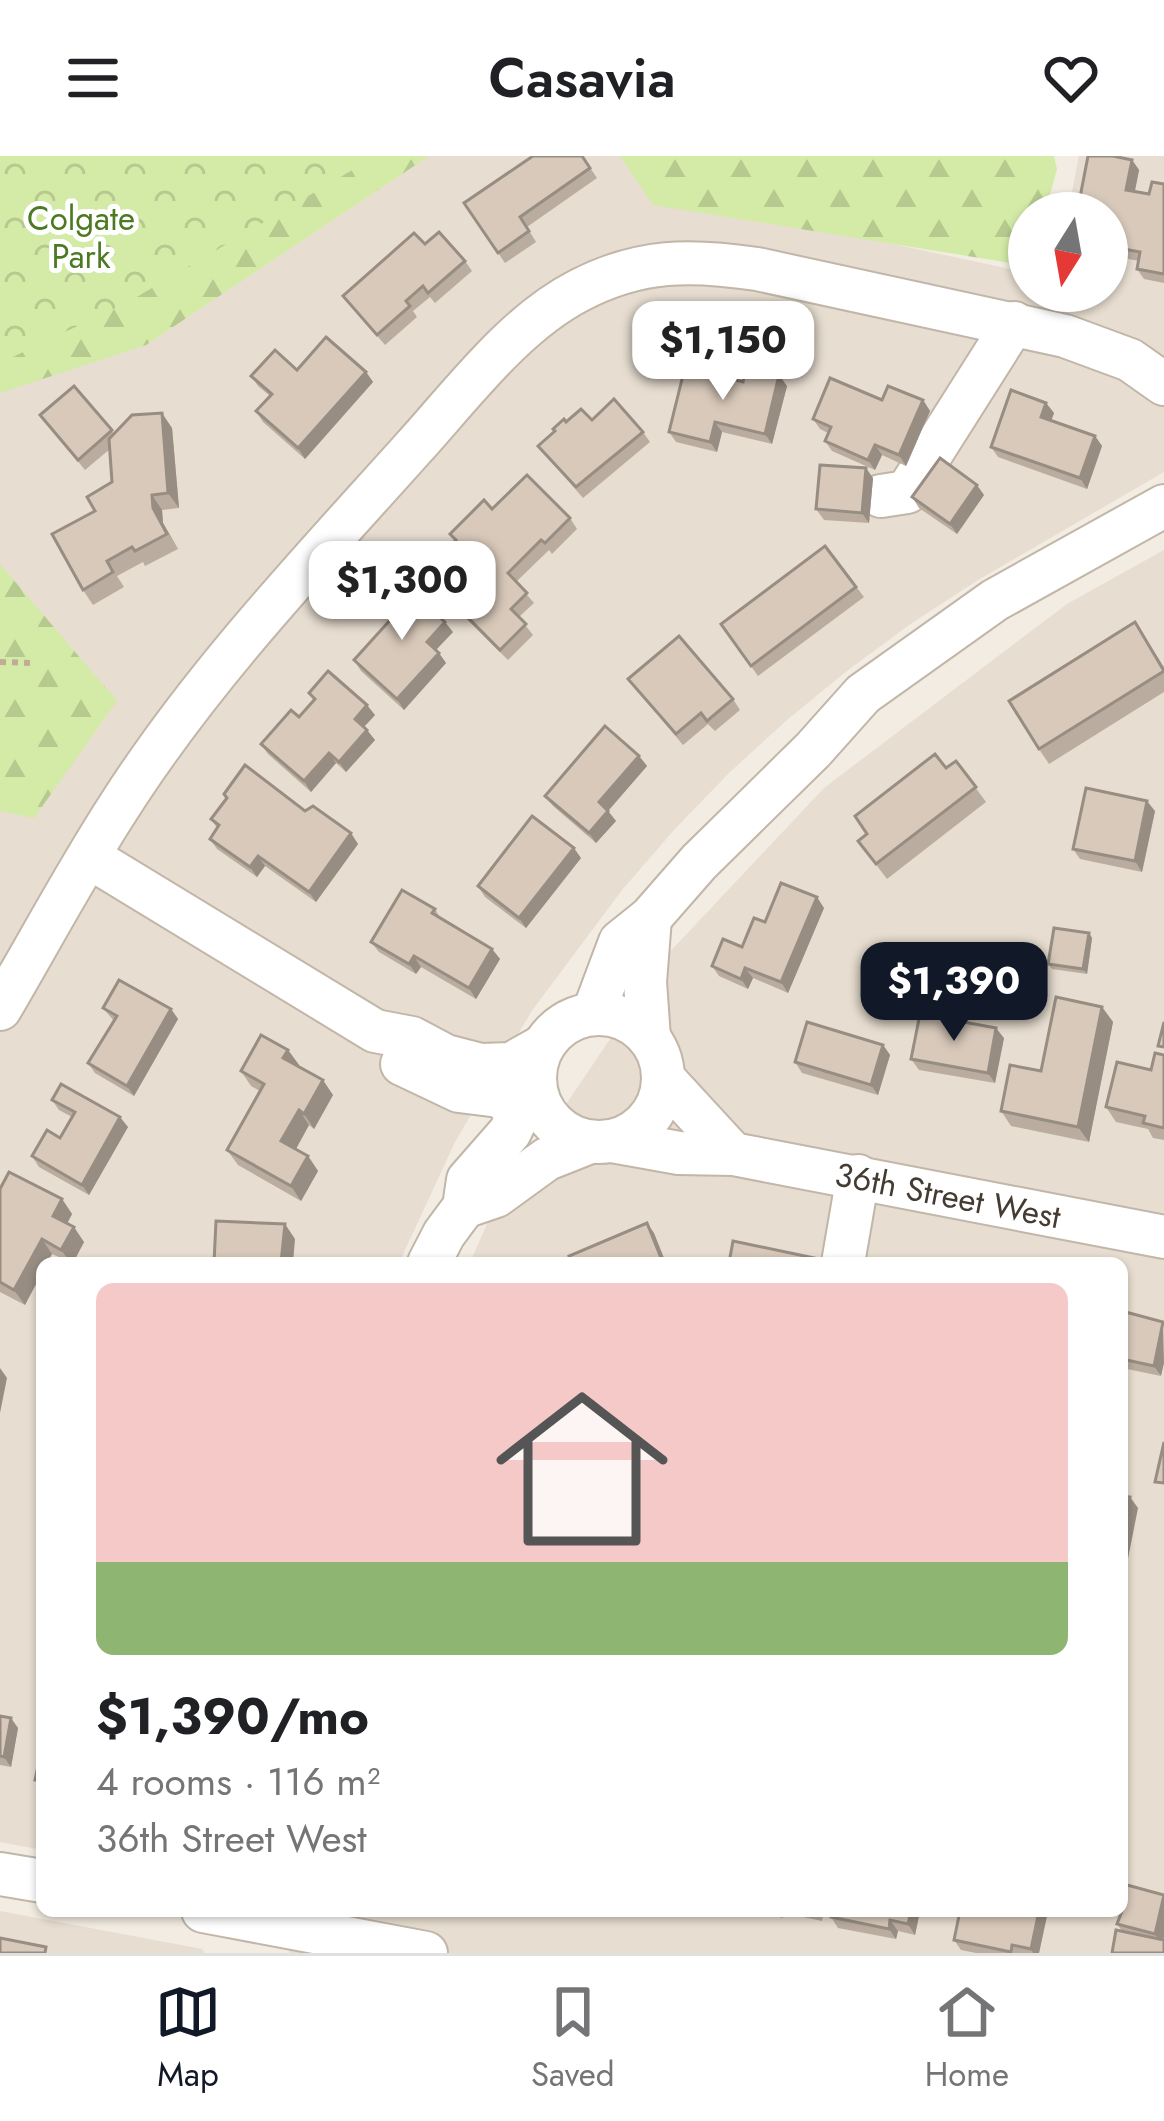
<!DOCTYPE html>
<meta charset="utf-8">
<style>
:root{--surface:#fff;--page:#f6f6f6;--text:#202124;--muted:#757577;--line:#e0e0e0;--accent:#111827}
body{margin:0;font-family:Jost,sans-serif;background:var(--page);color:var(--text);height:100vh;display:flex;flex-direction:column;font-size:45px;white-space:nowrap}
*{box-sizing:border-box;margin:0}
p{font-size:39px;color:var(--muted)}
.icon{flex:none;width:66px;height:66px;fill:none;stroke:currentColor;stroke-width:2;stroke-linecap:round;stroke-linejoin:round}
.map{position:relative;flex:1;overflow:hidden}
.panel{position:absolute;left:36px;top:1101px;width:1092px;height:660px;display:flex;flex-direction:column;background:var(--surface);border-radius:18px;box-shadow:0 3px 9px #0004}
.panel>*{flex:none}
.needle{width:78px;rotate:191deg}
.buttons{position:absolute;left:1008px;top:36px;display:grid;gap:24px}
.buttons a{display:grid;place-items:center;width:120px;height:120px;border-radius:50%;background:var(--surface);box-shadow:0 3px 9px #0004;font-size:60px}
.price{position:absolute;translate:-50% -102px;padding:0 27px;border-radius:24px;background:#fff;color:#222;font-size:39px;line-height:78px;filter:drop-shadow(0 3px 6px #0008)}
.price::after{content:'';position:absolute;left:50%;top:72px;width:36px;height:27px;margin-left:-18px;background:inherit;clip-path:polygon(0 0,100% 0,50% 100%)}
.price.active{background:var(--accent);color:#fff}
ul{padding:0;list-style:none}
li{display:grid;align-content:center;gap:24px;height:636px;padding:0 60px}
li span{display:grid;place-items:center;height:372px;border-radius:18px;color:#555}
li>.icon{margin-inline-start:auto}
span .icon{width:216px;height:216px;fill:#fffc;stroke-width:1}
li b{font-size:51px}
header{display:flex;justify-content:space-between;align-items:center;height:156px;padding:0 60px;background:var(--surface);font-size:54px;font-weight:600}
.tab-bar{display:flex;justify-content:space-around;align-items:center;height:168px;border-top:3px solid var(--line);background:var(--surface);font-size:33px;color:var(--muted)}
.tab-bar a{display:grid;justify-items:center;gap:6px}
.tab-bar .active{color:var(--accent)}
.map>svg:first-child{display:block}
.residential{fill:#e7ddd0}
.forest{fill:url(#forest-firs)}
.park{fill:url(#park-crowns)}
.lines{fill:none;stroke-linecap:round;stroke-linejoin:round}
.minor-casing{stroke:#c1b6a7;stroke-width:46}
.path{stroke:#c1ad94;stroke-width:6;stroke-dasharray:6 6;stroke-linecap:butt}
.minor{stroke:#fff;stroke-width:42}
.wall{fill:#baada0}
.shaded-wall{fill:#978d82}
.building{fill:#d8c9ba;stroke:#978d82;stroke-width:3}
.labels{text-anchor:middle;stroke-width:10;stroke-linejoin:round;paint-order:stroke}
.park-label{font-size:33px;fill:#4c7a22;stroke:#fff}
.street-label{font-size:33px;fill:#443c32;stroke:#fff}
</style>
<header><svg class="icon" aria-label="menu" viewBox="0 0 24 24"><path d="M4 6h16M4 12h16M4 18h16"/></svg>Casavia<svg class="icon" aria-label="heart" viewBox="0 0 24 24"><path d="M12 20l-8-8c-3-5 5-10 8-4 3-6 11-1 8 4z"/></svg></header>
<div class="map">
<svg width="1164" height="1797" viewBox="0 0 1164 1797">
<defs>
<pattern id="forest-firs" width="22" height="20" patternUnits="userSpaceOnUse" patternTransform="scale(3)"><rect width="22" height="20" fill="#d3eba7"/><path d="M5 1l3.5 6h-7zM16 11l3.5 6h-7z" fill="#b6ca90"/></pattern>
<pattern id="park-crowns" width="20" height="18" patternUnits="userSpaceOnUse" patternTransform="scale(3)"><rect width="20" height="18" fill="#d3eba7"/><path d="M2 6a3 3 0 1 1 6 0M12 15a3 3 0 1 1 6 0" fill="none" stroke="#b6ca90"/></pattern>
</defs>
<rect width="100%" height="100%" fill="#f3ece2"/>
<g class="residential">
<polygon points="376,0 626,0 663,39 1029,117 1029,135 1107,135 1107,57 1068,57 1079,0 1164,0 1164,316 978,424 912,467 848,514 787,564 729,617 674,674 622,734 531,856 455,986 399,1107 42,1107 42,1694 0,1686 0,207"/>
<polygon points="1164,394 1164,1797 289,1797 297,1755 1122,1755 1122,1107 470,1107 490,1061 666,800 824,632 1067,448"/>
<polygon points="0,1755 202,1793 205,1797 0,1797"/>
</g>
<g class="forest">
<polygon points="0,0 429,0 146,189 0,237"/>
<polygon points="620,0 1054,0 1057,13 1045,57 1029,57 1029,110 653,49"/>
<polygon points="0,408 117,545 34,662 0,655"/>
</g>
<g class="park">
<polygon points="0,0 376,0 130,145 0,207"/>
<polygon points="626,0 659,0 663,39"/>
</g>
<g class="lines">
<defs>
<g id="minor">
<polyline points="881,340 907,336 1014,167"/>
<polyline points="89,701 375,875 412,882 446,900 481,909 511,908 543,890"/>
<path d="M0 853C40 785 77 715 120 649 203 519 312 405 415 290 463 237 515 167 580 134 640 103 691 103 757 113L1065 180 1130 204 1164 228"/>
<polyline points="593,858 620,786 650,762 699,706 813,594 863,538 995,444 1164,350"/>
<circle cx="599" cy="922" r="64"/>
<polyline points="649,882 645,826 650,762"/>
<polyline points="402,908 459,935 499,940 520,955"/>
<polyline points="663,922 733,998"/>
<polyline points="612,985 679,997 733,998 1164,1081"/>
<polyline points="464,1051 496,1040 547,1003 590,986"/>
<polyline points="429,1107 444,1078 464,1051 468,1024 510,976 520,955 540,949"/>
<polyline points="843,1107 858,1020"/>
<polyline points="0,1718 42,1725"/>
<polyline points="203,1755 426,1797"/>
</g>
</defs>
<use href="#minor" class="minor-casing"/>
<polyline class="path" points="0,506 34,507"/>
<use href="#minor" class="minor"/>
</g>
<g class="wall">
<polygon points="582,0 597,22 527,71 536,86 505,107 464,47"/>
<polygon points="1132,4 1139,14 1135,35 1149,38 1164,28 1164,127 1144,123 1137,113 1139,105 1107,99 1107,57"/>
<polygon points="425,88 465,105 472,115 435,147 430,141 413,155 417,161 385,189 343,140"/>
<polygon points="366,216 373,226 305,303 263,266 256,255 270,240 258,230 251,220"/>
<polygon points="743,226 787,230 772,288 722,276 717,296 676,286 669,276"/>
<polygon points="74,230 114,278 172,272 179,352 162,354 163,367 178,393 145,410 143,406 117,420 124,431 93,449 83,434 95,355 112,326 110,293 85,314 40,259"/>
<polygon points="882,244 923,244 930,255 906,310 882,299 875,314 832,295 825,285 828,277 820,273 813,263"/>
<polygon points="1046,247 1054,257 1051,264 1095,280 1102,290 1087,333 998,301 991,291"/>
<polygon points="592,264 643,276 650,286 583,342 538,290 566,266"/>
<polygon points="873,322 869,367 824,364 816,353"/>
<polygon points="984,339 957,378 919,352 912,341"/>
<polygon points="492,353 570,362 577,373 552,398 549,394 516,426 534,447 519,461 533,479 508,504 430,427 423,416 455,385 450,378"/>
<polygon points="825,390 864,441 758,520 721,468"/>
<polygon points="379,451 453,476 436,494 446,507 404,554 361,515 354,504 390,465"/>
<polygon points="1135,466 1164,511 1164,536 1049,608 1039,593"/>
<polygon points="628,523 733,543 740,554 715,575 708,568 683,589"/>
<polygon points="309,537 375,559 364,571 375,584 346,616 336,607 311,636 268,598 261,588 299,561 314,544"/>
<polygon points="639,600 647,610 608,655 616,665 596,687 553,650 545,640"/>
<polygon points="956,605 986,646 887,723 858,685"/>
<polygon points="305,655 358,688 316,746 265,710 257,721 217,693 210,683 217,672 211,663"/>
<polygon points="1155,655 1142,716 1080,703 1073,693"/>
<polygon points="581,702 526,772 485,741 478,730"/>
<polygon points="824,752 788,837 753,822 748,833 719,820 712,810 742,791 765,766"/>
<polygon points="435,753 441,763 492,793 500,803 476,843 421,811 416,818 379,796 371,786"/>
<polygon points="1089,777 1092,782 1087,818 1052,813 1048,808"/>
<polygon points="1102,851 1113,866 1089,986 1011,970 1001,955"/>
<polygon points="103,852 171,853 178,863 134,940 95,917 88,907 114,865"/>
<polygon points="1004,882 995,927 919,914 911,903"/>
<polygon points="883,889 890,899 878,939 802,917 795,906"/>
<polygon points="288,894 299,909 298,910 333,939 314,973 309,969 296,993 308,1000 318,1015 301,1045 238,1009 227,994 260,935 251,930 241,915"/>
<polygon points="1164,899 1164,984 1153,982 1148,973 1116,966 1106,951 1151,914"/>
<polygon points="52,944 128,971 89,1039 39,1011 32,1000 60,982 72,961 59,954"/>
<polygon points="0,1033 62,1043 72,1058 67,1068 84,1086 73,1107 52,1098 47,1107 42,1107 25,1149 0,1136"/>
<polygon points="1122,1155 1161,1220 1122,1212"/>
<polygon points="0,1560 18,1572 11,1611 0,1609"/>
<polygon points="1164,1739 1163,1784 1122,1775 1117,1768"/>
<polygon points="750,1755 824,1755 822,1765 784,1757 783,1762"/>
<polygon points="920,1755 915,1779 898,1775 896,1783 838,1772 831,1761"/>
<polygon points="1048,1755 1039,1797 976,1797 961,1794 954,1784"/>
</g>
<g class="shaded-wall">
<polygon points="1132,4 1139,14 1133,44 1126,34"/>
<polygon points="366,216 373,226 305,303 298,292"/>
<polygon points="779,219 787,230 772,288 765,278"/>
<polygon points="923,244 930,255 906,310 899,299"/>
<polygon points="1046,247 1054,257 1049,271 1041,261"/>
<polygon points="162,257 172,272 179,352 168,337"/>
<polygon points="715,266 722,276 717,296 710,286"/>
<polygon points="1095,280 1102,290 1087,333 1080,322"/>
<polygon points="875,289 882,299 875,314 868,304"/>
<polygon points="866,312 873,322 869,367 862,357"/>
<polygon points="977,329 984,339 957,378 950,368"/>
<polygon points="152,339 162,354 163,367 178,393 153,352"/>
<polygon points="445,466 453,476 434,496 427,486"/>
<polygon points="439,497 446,507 404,554 397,543"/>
<polygon points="367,549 375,559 362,573 355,563"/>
<polygon points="367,574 375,584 346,616 339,606"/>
<polygon points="329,597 336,607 311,636 304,625"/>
<polygon points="639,600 647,610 608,655 616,665 596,687 589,677 599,646"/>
<polygon points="1147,645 1155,655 1142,716 1135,705"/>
<polygon points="351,677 358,688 316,746 309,736"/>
<polygon points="574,692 581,702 526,772 519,762"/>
<polygon points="258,700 265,710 257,721 250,711"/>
<polygon points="817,741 824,752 788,837 781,826"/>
<polygon points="1089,777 1092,782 1087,818 1083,813"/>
<polygon points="492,793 500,803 476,843 469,832"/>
<polygon points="414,800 421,811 416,818 409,808"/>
<polygon points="745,812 753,822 748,833 741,823"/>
<polygon points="1102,851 1113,866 1089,986 1078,971"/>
<polygon points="171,853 178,863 134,940 127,930"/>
<polygon points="996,872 1004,882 995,927 988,917"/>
<polygon points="883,889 890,899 878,939 871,929"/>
<polygon points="288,894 299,909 294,917 283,902"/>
<polygon points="323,924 333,939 314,973 304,958"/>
<polygon points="299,954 309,969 292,1000 281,985"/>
<polygon points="120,961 128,971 89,1039 82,1029"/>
<polygon points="308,1000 318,1015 301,1045 291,1030"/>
<polygon points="62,1043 72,1058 63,1075 53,1060"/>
<polygon points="647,1067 654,1077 666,1107 663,1107"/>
<polygon points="285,1068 295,1083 293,1107 281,1107"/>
<polygon points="74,1071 84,1086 73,1107 71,1107 61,1094"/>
<polygon points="42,1083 52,1098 47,1107 42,1107 42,1117 25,1149 14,1134"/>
<polygon points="1163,1166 1164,1207 1161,1220 1154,1210"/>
<polygon points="0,1212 7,1222 0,1257"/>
<polygon points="1130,1341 1138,1352 1124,1423 1122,1420 1122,1387"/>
<polygon points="11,1562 18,1572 11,1611 4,1601"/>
<polygon points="1164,1742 1164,1781 1162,1788 1155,1778"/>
<polygon points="911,1755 920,1755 915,1779 908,1768"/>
<polygon points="1039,1755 1048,1755 1039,1797 1033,1797 1031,1793"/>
<polygon points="890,1764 898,1775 896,1783 889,1773"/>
</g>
<g class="building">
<polygon points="533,0 582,0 590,12 520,61 529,75 498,97 464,47"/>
<polygon points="1088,0 1113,0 1132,4 1126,34 1149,38 1152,26 1164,28 1164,118 1137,113 1140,96 1107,90 1107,57 1077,57"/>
<polygon points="439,76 465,105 428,137 423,130 406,145 410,150 377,179 343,140 414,77 425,88"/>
<polygon points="326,181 366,216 298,292 256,255 272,238 251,220 275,194 297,214"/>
<polygon points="685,211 743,226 746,211 779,219 765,278 715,266 710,286 669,276"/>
<polygon points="830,222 882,244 888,230 923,244 899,299 875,289 868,304 825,285 831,271 813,263"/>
<polygon points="74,230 112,274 78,304 40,259"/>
<polygon points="1011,234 1046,247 1041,261 1095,280 1080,322 991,291"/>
<polygon points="614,243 643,276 576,331 538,290 555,275 553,273 564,263 566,266 581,253 592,264"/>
<polygon points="162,257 168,337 152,339 153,352 167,378 135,395 132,391 107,405 113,416 83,434 52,378 95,355 87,341 112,326 109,283 132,259"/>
<polygon points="940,302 977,329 950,368 912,341"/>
<polygon points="820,309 866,312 862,357 816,353"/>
<polygon points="527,319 570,362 545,387 541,384 508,417 527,437 511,453 526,468 500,494 423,416 456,384 450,378 484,344 492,353"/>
<polygon points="825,390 856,431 751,510 721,468"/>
<polygon points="401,427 445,466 427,486 439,497 397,543 354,504 392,462 379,451"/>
<polygon points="1135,466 1164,515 1039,593 1009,545"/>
<polygon points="679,480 733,543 707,565 701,557 676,578 628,523"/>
<polygon points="328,515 367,549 355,563 367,574 339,606 329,597 304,625 261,588 291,554 299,561 315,543 309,537"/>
<polygon points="605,570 639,600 599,646 608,655 589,677 545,640"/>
<polygon points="935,598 946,612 956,605 976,631 876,708 858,685 867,678 855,660"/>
<polygon points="245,609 305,655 313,650 351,677 309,736 258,700 250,711 210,683 219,669 211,663 227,642 224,638"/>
<polygon points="1086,632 1147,645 1135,705 1073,693"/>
<polygon points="532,660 574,692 519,762 478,730"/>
<polygon points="781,727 817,741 781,826 745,812 741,823 712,810 723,783 742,791 754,762 765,766"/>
<polygon points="402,734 435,753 432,757 492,793 469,832 414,800 409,808 371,786"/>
<polygon points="1054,772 1089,777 1083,813 1048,808"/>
<polygon points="119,824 171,853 127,930 88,907 117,860 103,852"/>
<polygon points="1056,841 1102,851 1078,971 1001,955 1010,909 1041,915"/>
<polygon points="920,858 996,872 988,917 911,903"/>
<polygon points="807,866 883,889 871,929 795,906"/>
<polygon points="1164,866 1164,891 1158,890"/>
<polygon points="261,879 288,894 283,902 323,924 304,958 299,954 281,985 308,1000 291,1030 227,994 264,928 241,915"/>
<polygon points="1155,897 1164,899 1164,972 1143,967 1145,960 1106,951 1117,906 1151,914"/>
<polygon points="61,928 120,961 82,1029 32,1000 47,974 60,982 75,956 52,944"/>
<polygon points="9,1016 62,1043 53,1060 74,1071 61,1094 42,1083 14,1134 0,1126 0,1033"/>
<polygon points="216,1065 285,1068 281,1107 214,1107"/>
<polygon points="647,1067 663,1107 572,1107 569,1100"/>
<polygon points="733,1085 814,1102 813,1107 729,1107"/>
<polygon points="837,1103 861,1107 836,1107"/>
<polygon points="1122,1155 1163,1166 1154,1210 1122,1203"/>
<polygon points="1164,1286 1164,1327 1155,1326"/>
<polygon points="1122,1340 1130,1341 1122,1387"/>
<polygon points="0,1560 11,1562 4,1601 0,1600"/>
<polygon points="42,1591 42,1625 35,1624"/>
<polygon points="1127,1729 1164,1739 1155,1778 1117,1768 1122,1755"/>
<polygon points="832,1755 911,1755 908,1768 890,1764 889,1773 831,1761"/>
<polygon points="960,1755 1039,1755 1031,1793 1012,1789 1011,1796 954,1784"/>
<polygon points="1116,1774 1164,1784 1164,1797 1112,1797"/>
<polygon points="0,1782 46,1791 45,1797 0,1797"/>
</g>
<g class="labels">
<g class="park-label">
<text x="81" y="74">Colgate<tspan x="81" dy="38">Park</tspan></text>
</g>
<g class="street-label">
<text transform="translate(948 1039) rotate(11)" y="12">36th Street West</text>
</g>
</g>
</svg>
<div class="buttons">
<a><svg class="needle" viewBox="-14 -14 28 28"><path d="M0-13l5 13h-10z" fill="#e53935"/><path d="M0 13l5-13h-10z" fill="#757577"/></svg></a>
</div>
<b class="price" style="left:723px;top:247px">$1,150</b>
<b class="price" style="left:402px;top:487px">$1,300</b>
<b class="price active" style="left:954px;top:888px">$1,390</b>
<section class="panel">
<ul>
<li><span style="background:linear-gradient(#f6c9c9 75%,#8fb573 0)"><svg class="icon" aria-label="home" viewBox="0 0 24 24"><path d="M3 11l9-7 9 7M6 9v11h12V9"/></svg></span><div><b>$1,390/mo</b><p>4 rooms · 116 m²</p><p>36th Street West</p></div></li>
</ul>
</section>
</div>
<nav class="tab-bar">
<a class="active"><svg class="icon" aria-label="map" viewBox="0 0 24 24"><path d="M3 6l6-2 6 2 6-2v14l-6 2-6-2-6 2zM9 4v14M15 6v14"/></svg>Map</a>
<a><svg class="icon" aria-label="saved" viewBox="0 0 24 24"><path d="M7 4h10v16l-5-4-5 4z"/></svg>Saved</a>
<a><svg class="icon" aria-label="home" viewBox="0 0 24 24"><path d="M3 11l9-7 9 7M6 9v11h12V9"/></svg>Home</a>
</nav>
